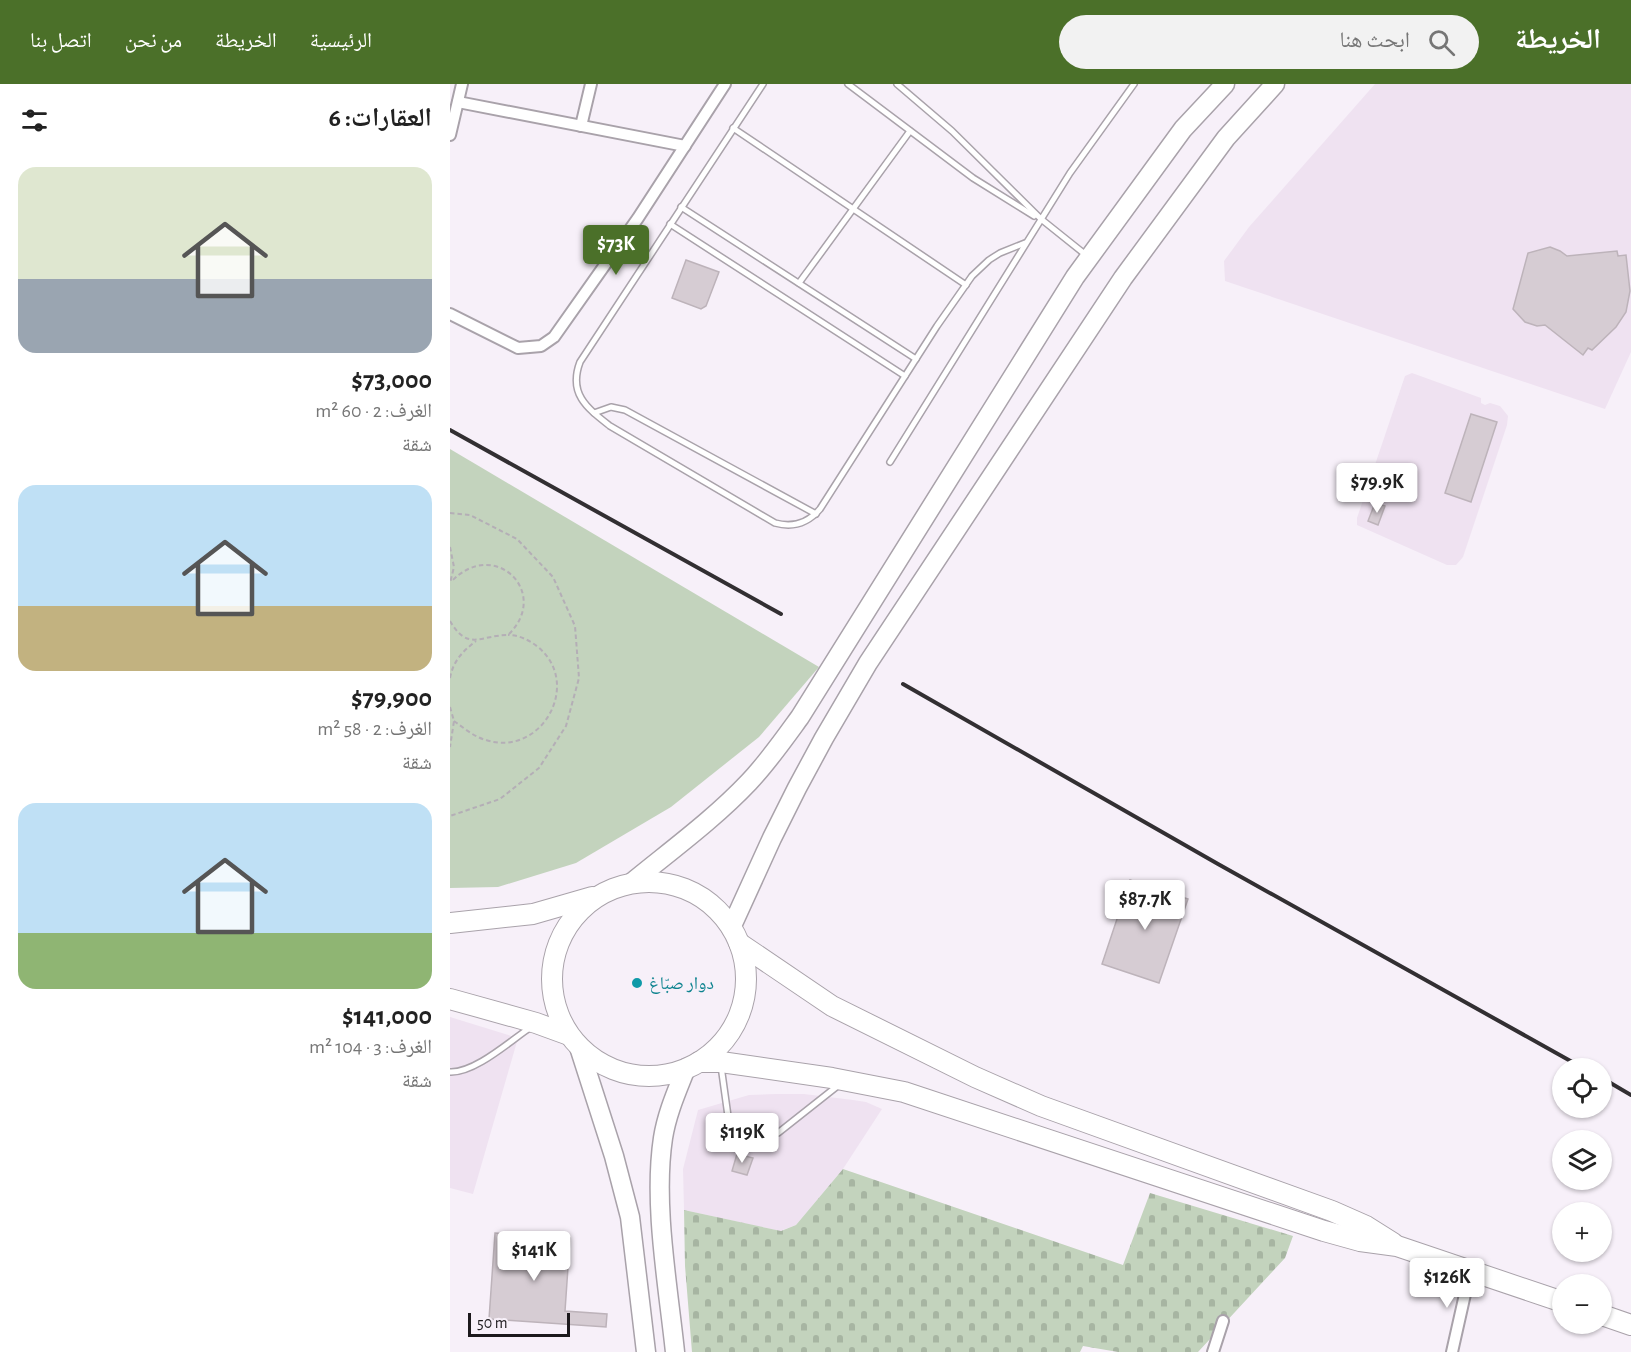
<!DOCTYPE html>
<html lang="ar">
<meta charset="utf-8">
<style>
:root{--surface:#fff;--page:#f2f2f2;--text:#222;--muted:#767676;--accent:#4b7029}
body{margin:0;font-family:"Alegreya Sans","Noto Naskh Arabic",sans-serif;background:var(--page);color:var(--text);direction:rtl;height:100vh;display:flex;flex-direction:column;font-size:22px;white-space:nowrap}
*{box-sizing:border-box;margin:0}
p{font-size:20px;color:var(--muted)}
.icon{flex:none;width:33px;height:33px;fill:none;stroke:currentColor;stroke-width:2;stroke-linecap:round;stroke-linejoin:round}
.map{position:relative;flex:1;overflow:hidden;direction:ltr}
.drawer{display:flex;flex-direction:column;background:var(--surface);width:450px}
.drawer>*{flex:none}
.fabs{position:absolute;left:1102px;top:974px;display:grid;gap:12px}
.fabs a{display:grid;place-items:center;width:60px;height:60px;border-radius:50%;background:var(--surface);box-shadow:0 2px 4px #0004;font-size:30px}
.scale{position:absolute;left:18px;bottom:15px;width:102px;box-sizing:border-box;padding-left:6px;border:3px solid #1c191c;border-top:0;font-size:16px;line-height:21px;white-space:nowrap;color:#1c191c;-webkit-text-stroke:4px #f7f0f9;paint-order:stroke}
.price{position:absolute;translate:-50% -51px;padding:0 14px;border-radius:6px;background:#fff;color:#222;font-size:20px;line-height:39px;filter:drop-shadow(0 2px 3px #0008)}
.price::after{content:'';position:absolute;left:50%;top:36px;width:18px;height:14px;margin-left:-9px;background:inherit;clip-path:polygon(0 0,100% 0,50% 100%)}
.price.selected{background:var(--accent);color:#fff}
ul{padding:0;list-style:none}
li{display:grid;align-content:center;gap:12px;height:318px;padding:0 18px}
li span{display:grid;place-items:center;height:186px;border-radius:18px;color:#555}
li>.icon{margin-inline-start:auto}
span .icon{width:108px;height:108px;fill:#fffc;stroke-width:1}
li b{font-size:26px}
h2{display:flex;justify-content:space-between;align-items:center;height:72px;padding:0 18px;font-size:26px}
header{display:flex;align-items:center;gap:36px;box-sizing:border-box;height:84px;padding:0 30px;background:var(--accent);color:#fff}
header strong{font-size:28px}
nav{display:flex;gap:33px;margin-inline-start:auto;font-size:21px}
.search{width:420px;height:54px;background:var(--page);display:flex;align-items:center;gap:15px;box-sizing:border-box;padding:0 21px;border-radius:33px;color:var(--muted);font-size:22px}
main{display:flex;flex:1;min-height:0}
.map>svg:first-child{display:block}
.built{fill:#efe2f1}
.cemetery{fill:url(#cemetery-stones)}
.park{fill:#c3d3bd}
.building{fill:#d6ccd3;stroke:#bdb3ba;stroke-width:1.5}
.lines{fill:none;stroke-linecap:round;stroke-linejoin:round}
.lane-casing{stroke:#a9a2aa;stroke-width:8}
.street-casing{stroke:#a9a2aa;stroke-width:14}
.primary-casing{stroke:#a9a2aa;stroke-width:21}
.highway-casing{stroke:#a9a2aa;stroke-width:22}
.path{stroke:#b4aeb6;stroke-width:2;stroke-dasharray:4.5 3;stroke-linecap:butt}
.lane{stroke:#fff;stroke-width:5}
.street{stroke:#fff;stroke-width:10}
.primary{stroke:#fff;stroke-width:18}
.highway{stroke:#fff;stroke-width:20}
.rail{stroke:#322f32;stroke-width:4}
.culture-dot{fill:#0f9aa8;stroke:#f7f0f9;stroke-width:2}
.labels{text-anchor:middle;stroke-width:5;stroke-linejoin:round;paint-order:stroke}
.culture-label{font-size:18px;fill:#0d838f;stroke:#f7f0f9;text-anchor:start}
</style>
<header>
<strong>الخريطة</strong>
<div class="search"><svg class="icon" aria-label="search" viewBox="0 0 24 24"><circle cx="10" cy="10" r="6"/><path d="M15 15l6 6"/></svg>ابحث هنا</div>
<nav><a>الرئيسية</a><a>الخريطة</a><a>من نحن</a><a>اتصل بنا</a></nav>
</header>
<main>
<div class="map">
<svg width="1181" height="1268" viewBox="0 0 1181 1268">
<defs>
<pattern id="cemetery-stones" width="16" height="16" patternUnits="userSpaceOnUse" patternTransform="scale(1.5)"><rect width="16" height="16" fill="#c3d3bd"/><path d="M2 7V4a2 2 0 0 1 4 0v3zM10 15v-3a2 2 0 0 1 4 0v3z" fill="#a7b5a2"/></pattern>
</defs>
<rect width="100%" height="100%" fill="#f7f0f9"/>
<g class="built">
<polygon points="925,0 1181,0 1181,268 1155,325 775,197 774,177 799,143"/>
<polygon points="962,289 1031,314 1031,319 1035,321 1040,319 1050,322 1058,332 1057,341 1013,473 1006,481 997,481 907,441 907,434 955,292"/>
<polygon points="0,933 68,954 23,1110 0,1104"/>
<polygon points="326,1010 354,1010 403,1016 416,1018 432,1025 393,1085 346,1141 330,1147 234,1126 233,1085 248,1026 299,1011"/>
</g>
<polygon class="cemetery" points="393,1085 673,1181 700,1109 843,1152 835,1174 748,1268 668,1268 633,1262 630,1268 242,1268 235,1182 234,1126 331,1147 346,1141"/>
<polygon class="park" points="0,365 369,583 309,653 221,723 126,779 48,803 0,804"/>
<g class="building">
<polygon points="1100,163 1110,167 1117,172 1167,167 1168,172 1176,171 1180,207 1176,228 1166,243 1142,266 1138,264 1133,271 1095,241 1087,242 1075,238 1063,225 1078,169"/>
<polygon points="236,176 269,188 256,222 251,225 222,214"/>
<polygon points="1021,330 1047,338 1021,418 995,409"/>
<polygon points="925,419 935,422 928,441 918,437"/>
<polygon points="680,796 738,815 709,899 652,880"/>
<polygon points="287,1070 303,1074 297,1091 282,1087"/>
<polygon points="45,1149 120,1154 115,1227 157,1230 156,1243 39,1235"/>
</g>
<g class="lines">
<defs>
<g id="lane">
<path d="M313 0 130 278C118 310 137 324 160 342L325 439C343 444 358 439 370 425L487 242 522 192 539 176 550 169 575 159"/>
<polyline points="398,0 523,94 584,132"/>
<polyline points="447,0 502,47 591,135 636,171"/>
<polyline points="283,44 516,201"/>
<polyline points="231,123 466,275"/>
<polyline points="220,140 455,292"/>
<polyline points="349,199 460,47"/>
<polyline points="144,329 161,323 175,326 366,430"/>
<polyline points="440,378 620,89 684,0"/>
<polyline points="271,982 278,1032 289,1044 311,1051 328,1049 390,1000"/>
<path d="M0 988C25 989 60 957 81 943"/>
</g>
<g id="street">
<polyline points="8,18 235,62"/>
<polyline points="131,42 141,0"/>
<polyline points="0,51 12,0"/>
<polyline points="0,230 68,264 91,262 104,253 188,134 275,0"/>
<polyline points="763,1268 773,1237"/>
<polyline points="1002,1268 1020,1188"/>
</g>
<g id="primary">
<path d="M180 800C220 767 263 736 299 698 318 678 334 655 350 633L625 193 733 45 775 0"/>
<polyline points="281,844 322,754 347,704 374,654 418,579 673,194 776,54 825,0"/>
<polyline points="129,963 164,1072 180,1133 196,1268"/>
<path d="M225 1268C218 1201 203 1120 213 1054 217 1029 227 1007 236 984"/>
</g>
<g id="highway">
<circle cx="199" cy="895" r="97"/>
<polyline points="0,839 83,830 142,813"/>
<polyline points="289,859 382,922 525,993 591,1022 882,1127 916,1142 943,1159"/>
<polyline points="0,915 86,939 119,951"/>
<polyline points="249,978 271,978 382,994 454,1008 874,1147 910,1157 947,1162 1113,1218"/>
<polyline points="1152,1231 1181,1241"/>
</g>
</defs>
<use href="#lane" class="lane-casing"/>
<use href="#street" class="street-casing"/>
<use href="#primary" class="primary-casing"/>
<use href="#highway" class="highway-casing"/>
<g class="path">
<polyline points="0,429 20,431 67,455 103,493 125,542 129,594 116,642 89,684 50,715 0,732"/>
<polyline points="0,463 4,483 0,499"/>
<path d="M0 537C18 568 31 551 58 551 102 509 44 452 1 498"/>
<path d="M0 594C3 577 13 567 26 557"/>
<polyline points="0,623 4,637 0,663"/>
<path d="M4 637C14 644 24 653 36 656 91 674 133 600 88 563 79 556 69 551 58 551"/>
</g>
<use href="#lane" class="lane"/>
<use href="#street" class="street"/>
<use href="#primary" class="primary"/>
<use href="#highway" class="highway"/>
<g class="rail">
<polyline points="0,346 331,530"/>
<polyline points="453,600 768,780 1133,984"/>
<polyline points="1152,994 1181,1011"/>
</g>
</g>
<circle class="culture-dot" cx="187" cy="899" r="6"/>
<g class="labels">
<g class="culture-label">
<text x="199" y="905">دوار صبّاغ</text>
</g>
</g>
</svg>
<div class="fabs">
<a><svg class="icon" aria-label="locate" viewBox="0 0 24 24"><circle cx="12" cy="12" r="6"/><path d="M12 2v4M12 18v4M2 12h4M18 12h4"/></svg></a>
<a><svg class="icon" aria-label="layers" viewBox="0 0 24 24"><path d="M12 4l9 5-9 5-9-5zM3 14l9 5 9-5"/></svg></a>
<a>+</a>
<a>−</a>
</div>
<div class="scale">50 m</div>
<b class="price selected" style="left:166px;top:192px">$73K</b>
<b class="price" style="left:927px;top:430px">$79.9K</b>
<b class="price" style="left:695px;top:847px">$87.7K</b>
<b class="price" style="left:292px;top:1080px">$119K</b>
<b class="price" style="left:84px;top:1198px">$141K</b>
<b class="price" style="left:997px;top:1225px">$126K</b>
</div>
<section class="drawer">
<h2>العقارات: 6<svg class="icon" aria-label="filters" viewBox="0 0 24 24"><path d="M4 7h16M4 17h16"/><circle cx="9" cy="7" r="2"/><circle cx="15" cy="17" r="2"/></svg></h2>
<ul>
<li><span style="background:linear-gradient(#dfe7d0 60%,#9aa5b1 0)"><svg class="icon" aria-label="home" viewBox="0 0 24 24"><path d="M3 11l9-7 9 7M6 9v11h12V9"/></svg></span><div><b>$73,000</b><p>الغرف: 2 · 60 m²</p><p>شقة</p></div></li>
<li><span style="background:linear-gradient(#bfe0f5 65%,#c2b280 0)"><svg class="icon" aria-label="home" viewBox="0 0 24 24"><path d="M3 11l9-7 9 7M6 9v11h12V9"/></svg></span><div><b>$79,900</b><p>الغرف: 2 · 58 m²</p><p>شقة</p></div></li>
<li><span style="background:linear-gradient(#bfe0f5 70%,#8fb573 0)"><svg class="icon" aria-label="home" viewBox="0 0 24 24"><path d="M3 11l9-7 9 7M6 9v11h12V9"/></svg></span><div><b>$141,000</b><p>الغرف: 3 · 104 m²</p><p>شقة</p></div></li>
</ul>
</section>
</main>
